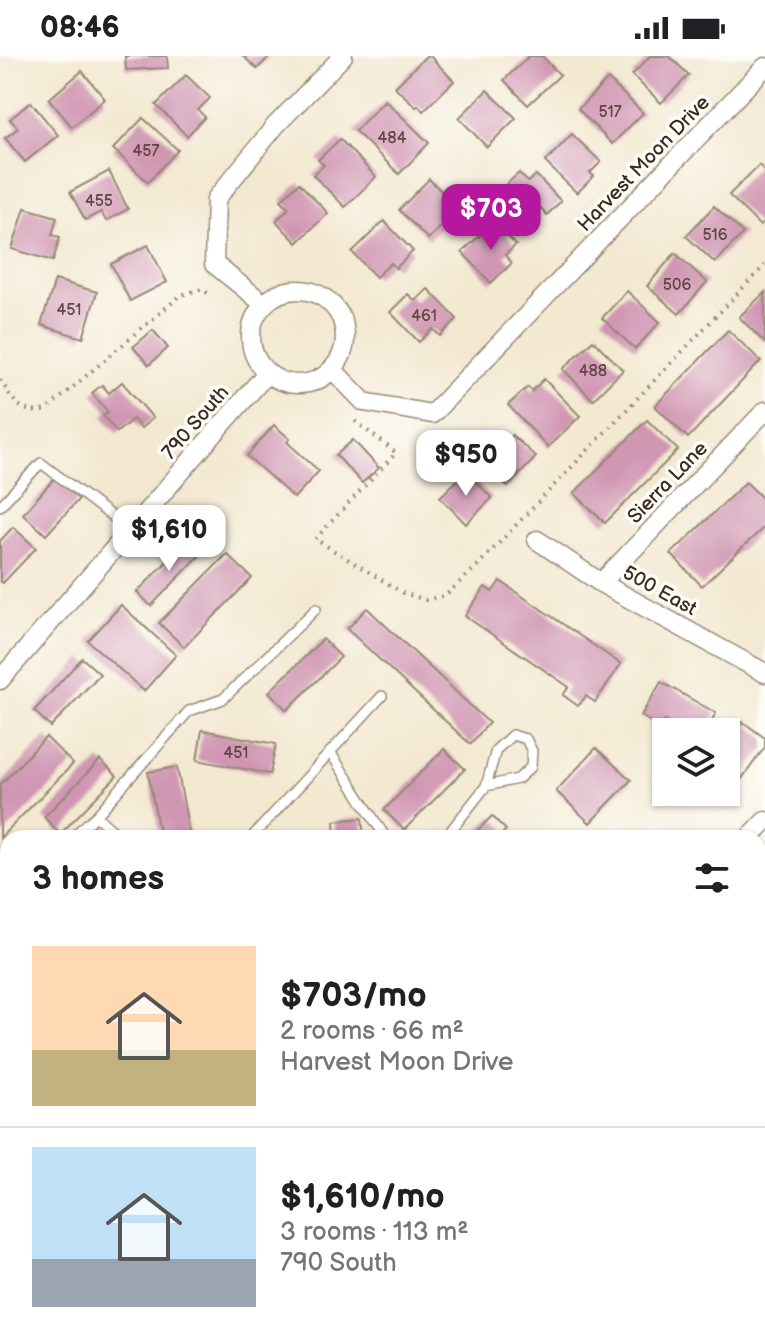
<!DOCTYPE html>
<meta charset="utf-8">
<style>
:root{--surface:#fff;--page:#f6f6f6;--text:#202124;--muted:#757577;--line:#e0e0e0;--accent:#b5179e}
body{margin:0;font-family:"Balsamiq Sans",sans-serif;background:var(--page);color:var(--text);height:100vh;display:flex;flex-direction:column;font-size:30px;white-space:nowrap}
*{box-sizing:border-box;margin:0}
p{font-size:26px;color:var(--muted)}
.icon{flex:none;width:44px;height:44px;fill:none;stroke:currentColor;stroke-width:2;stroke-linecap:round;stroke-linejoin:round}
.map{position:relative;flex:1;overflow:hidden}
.sheet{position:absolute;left:0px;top:774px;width:766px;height:514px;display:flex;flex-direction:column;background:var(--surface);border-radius:24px 24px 0 0;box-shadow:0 2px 6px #0004}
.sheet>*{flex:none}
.tools{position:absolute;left:652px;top:662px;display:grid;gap:16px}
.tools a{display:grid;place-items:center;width:88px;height:88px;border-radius:0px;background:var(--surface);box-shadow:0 2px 6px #0004;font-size:40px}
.price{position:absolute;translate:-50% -68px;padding:0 18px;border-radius:16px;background:#fff;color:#222;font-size:26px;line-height:52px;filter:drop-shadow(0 2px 4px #0008)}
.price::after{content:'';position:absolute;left:50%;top:48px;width:24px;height:18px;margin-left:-12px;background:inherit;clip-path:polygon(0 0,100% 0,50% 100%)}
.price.on{background:var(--accent);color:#fff}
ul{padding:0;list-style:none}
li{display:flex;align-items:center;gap:24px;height:200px;padding:0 32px}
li+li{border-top:2px solid var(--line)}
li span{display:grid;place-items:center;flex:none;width:224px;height:160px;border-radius:0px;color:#555}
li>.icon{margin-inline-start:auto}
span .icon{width:96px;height:96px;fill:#fffc;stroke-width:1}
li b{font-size:34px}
h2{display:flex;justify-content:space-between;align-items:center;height:96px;padding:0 32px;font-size:34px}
.status{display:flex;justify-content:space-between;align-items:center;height:56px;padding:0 40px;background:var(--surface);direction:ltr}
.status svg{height:22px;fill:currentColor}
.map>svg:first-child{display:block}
.building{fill:#d096b2}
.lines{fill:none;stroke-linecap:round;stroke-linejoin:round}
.lane-casing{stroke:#978977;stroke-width:12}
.street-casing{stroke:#978977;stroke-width:21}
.primary-casing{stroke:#978977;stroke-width:33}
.path{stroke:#978977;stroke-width:4;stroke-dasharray:2 6;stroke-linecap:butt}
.lane{stroke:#fff;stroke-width:9}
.street{stroke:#fff;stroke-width:18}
.primary{stroke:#fbbe6e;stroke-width:30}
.labels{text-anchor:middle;stroke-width:7;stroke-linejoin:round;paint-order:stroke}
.number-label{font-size:16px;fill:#604543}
.street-label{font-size:20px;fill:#3b2a1e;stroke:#fdfcf7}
</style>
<div class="status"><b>08:46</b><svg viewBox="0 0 49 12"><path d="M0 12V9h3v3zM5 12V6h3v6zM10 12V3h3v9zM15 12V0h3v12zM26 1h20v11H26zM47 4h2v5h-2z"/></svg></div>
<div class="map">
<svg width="765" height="1287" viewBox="0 0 765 1287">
<rect width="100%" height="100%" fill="#fdfcf7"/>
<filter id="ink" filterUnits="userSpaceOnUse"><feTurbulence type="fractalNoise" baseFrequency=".0125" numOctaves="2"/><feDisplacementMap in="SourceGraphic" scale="16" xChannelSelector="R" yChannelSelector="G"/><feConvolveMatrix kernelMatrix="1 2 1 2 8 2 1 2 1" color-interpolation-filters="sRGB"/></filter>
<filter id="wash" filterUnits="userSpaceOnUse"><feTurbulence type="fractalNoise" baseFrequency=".006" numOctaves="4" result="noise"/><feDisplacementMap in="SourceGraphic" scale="32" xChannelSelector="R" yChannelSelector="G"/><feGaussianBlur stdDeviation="1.8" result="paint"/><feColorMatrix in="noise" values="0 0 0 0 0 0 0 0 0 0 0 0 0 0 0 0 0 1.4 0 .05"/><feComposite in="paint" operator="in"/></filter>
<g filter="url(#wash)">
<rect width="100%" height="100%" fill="#f3e8d0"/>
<g id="blocks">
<g class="building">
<polygon points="125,0 167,0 168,12 126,14"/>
<polygon points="243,0 270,0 257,13"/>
<polygon points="426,0 430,0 454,25 423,55 418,49 416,51 395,31"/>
<polygon points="529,0 542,0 560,19 528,49 504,24"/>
<polygon points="650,0 669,0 689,19 661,47 632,19"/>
<polygon points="82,15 105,43 72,71 49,43"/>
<polygon points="186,19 210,42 198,54 205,61 187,80 156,49"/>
<polygon points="608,23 643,57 612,88 578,53"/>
<polygon points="487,34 516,62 487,91 459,62"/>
<polygon points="385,44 429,87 399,118 355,75"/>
<polygon points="31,46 58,79 25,106 5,82 18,72 10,63"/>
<polygon points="143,62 178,94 148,126 113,93"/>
<polygon points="572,78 601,106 590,117 594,120 577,137 545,106"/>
<polygon points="340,83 376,121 345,151 313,119 324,109 318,104"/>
<polygon points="759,109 765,115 765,166 760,170 729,139"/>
<polygon points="109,115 128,153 106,165 101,156 85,164 70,136"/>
<polygon points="519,117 528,126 536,119 561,145 547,159 541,152 521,170 504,151 511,145 500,134"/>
<polygon points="429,123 454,148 441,161 446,165 428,183 399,154"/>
<polygon points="299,127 328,157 297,187 276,165 289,152 281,144"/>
<polygon points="714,150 743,177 715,207 686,180"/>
<polygon points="25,152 57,161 52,179 60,181 53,205 12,193"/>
<polygon points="384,165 413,195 396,212 391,207 376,221 352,196"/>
<polygon points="494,166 516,189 505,199 512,207 491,227 462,196"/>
<polygon points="148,189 167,226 130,245 111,208"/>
<polygon points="675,197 707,226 679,258 647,230"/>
<polygon points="55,224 97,236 83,282 41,269"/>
<polygon points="428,233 457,263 440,280 433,273 419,286 390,256 408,238 415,245"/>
<polygon points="627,235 660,266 635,293 602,262"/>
<polygon points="765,236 765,287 739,261"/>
<polygon points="153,274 168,292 149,309 133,291"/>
<polygon points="728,274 761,305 688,382 655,350"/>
<polygon points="593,284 623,314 593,344 563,313"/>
<polygon points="544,323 580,360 548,391 508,349 528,331 532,335"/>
<polygon points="122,326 153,362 141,372 133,363 117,376 103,360 108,356 92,337 102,329 109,337"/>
<polygon points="647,364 678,394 605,467 574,437"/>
<polygon points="274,369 290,383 287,386 319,415 294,442 247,400"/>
<polygon points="512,379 536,401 508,431 482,407 489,399 486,396 495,386 501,391"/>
<polygon points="353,384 379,412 362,427 336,399"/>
<polygon points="466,416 492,442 466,468 440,441"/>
<polygon points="55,422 79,443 46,479 23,458"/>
<polygon points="746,426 765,445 765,470 702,530 671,498"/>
<polygon points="13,471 36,492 3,527 0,525 0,485"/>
<polygon points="187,485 201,498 151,550 137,536"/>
<polygon points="227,498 252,522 184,591 159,567"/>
<polygon points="500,525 621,608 595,646 586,640 578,650 563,639 569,631 465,560 485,531 492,536"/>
<polygon points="121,549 176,599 144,635 88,585"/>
<polygon points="367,552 489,667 470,688 347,573"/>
<polygon points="323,583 341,601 287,654 269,636"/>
<polygon points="82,602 100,618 51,671 34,655"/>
<polygon points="661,626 716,657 705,676 685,676 665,664 660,671 641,660"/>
<polygon points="743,666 765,682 765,691 732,736 726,732 726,676 732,680"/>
<polygon points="202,674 276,688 270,718 197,704"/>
<polygon points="46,681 73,708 0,782 0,729"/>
<polygon points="596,692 631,724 590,767 556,735"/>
<polygon points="444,693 465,713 404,774 384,754"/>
<polygon points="100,704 117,720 60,778 44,761"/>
<polygon points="177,711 190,782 160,782 148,716"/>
<polygon points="492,760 506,774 498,782 470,782"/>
<polygon points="362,762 364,782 335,782 334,765"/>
<polygon points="765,834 765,893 758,885 758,840"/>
<polygon points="8,1248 8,1280 48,1280 45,1287 0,1287 0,1254 4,1256"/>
</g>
</g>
</g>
<g filter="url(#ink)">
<use href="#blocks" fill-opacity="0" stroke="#978977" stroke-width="2"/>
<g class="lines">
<defs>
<g id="lane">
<polyline points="0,450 41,407 130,474"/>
<polyline points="330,696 386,782"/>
<polyline points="96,760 121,782"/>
<polyline points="71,782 96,760 189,655 223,643 316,553"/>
<polyline points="251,782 382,640"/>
<polyline points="445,782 486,730 496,694 512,679 526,683 532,695 531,711 518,723 486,730"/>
<polyline points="0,855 8,845"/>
<polyline points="0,1055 8,1046"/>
<polyline points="758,1073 765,1057"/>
<polyline points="758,1137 765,1141"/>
<polyline points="0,1170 8,1158"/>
<polyline points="758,1178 765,1182"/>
<polyline points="0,1223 8,1228"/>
<polyline points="758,1230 765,1230"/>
<polyline points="549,1287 555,1280"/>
<polyline points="676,1287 683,1280"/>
</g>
<g id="street">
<circle cx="298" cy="281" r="47"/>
<polyline points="264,248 214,208 216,143 276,69 343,0"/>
<polyline points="333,314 364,346 432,358 765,11"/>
<polyline points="537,484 601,527 765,617"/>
<polyline points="601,527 765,355"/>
<polyline points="0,624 267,317"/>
<polyline points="749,782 765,765"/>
<polyline points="83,1287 87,1280"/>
</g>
<g id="primary">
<polyline points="0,1128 8,1132"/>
<polyline points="311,1280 326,1287"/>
</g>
</defs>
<use href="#lane" class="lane-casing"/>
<use href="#street" class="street-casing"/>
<use href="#primary" class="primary-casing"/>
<g class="path">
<path d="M0 324C13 343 20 360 46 354L181 239 202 233 210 239"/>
<polyline points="355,365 396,397 315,483 403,537 426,544 446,539 477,510 765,209"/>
</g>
<use href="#lane" class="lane"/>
<use href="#street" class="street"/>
<use href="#primary" class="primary"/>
</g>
</g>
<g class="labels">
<g class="number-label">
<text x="610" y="61">517</text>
<text x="392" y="87">484</text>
<text x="146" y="100">457</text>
<text x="99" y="150">455</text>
<text x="715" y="184">516</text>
<text x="677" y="234">506</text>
<text x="69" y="259">451</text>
<text x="424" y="265">461</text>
<text x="593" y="320">488</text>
<text x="236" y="702">451</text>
</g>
<g class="street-label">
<text transform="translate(643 107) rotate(-46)" y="7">Harvest Moon Drive</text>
<text transform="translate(195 366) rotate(-49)" y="7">790 South</text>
<text transform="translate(667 426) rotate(-46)" y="7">Sierra Lane</text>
<text transform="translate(660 534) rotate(29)" y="7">500 East</text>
</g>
</g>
</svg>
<div class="tools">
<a><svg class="icon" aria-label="layers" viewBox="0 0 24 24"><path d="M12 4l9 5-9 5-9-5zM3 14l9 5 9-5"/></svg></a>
</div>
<b class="price on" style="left:491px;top:196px">$703</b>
<b class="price" style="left:466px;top:442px">$950</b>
<b class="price" style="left:169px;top:517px">$1,610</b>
<section class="sheet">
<h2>3 homes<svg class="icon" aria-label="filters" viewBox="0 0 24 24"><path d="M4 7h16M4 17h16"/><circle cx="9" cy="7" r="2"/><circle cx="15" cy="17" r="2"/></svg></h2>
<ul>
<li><span style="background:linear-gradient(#ffd9b3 65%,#c2b280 0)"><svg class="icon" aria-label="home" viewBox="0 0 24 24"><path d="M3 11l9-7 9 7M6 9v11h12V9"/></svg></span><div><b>$703/mo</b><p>2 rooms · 66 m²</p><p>Harvest Moon Drive</p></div></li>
<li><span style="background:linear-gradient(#bfe0f5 70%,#9aa5b1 0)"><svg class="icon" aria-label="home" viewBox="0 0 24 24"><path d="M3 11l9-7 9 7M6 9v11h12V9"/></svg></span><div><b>$1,610/mo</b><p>3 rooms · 113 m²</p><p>790 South</p></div></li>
</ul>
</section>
</div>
